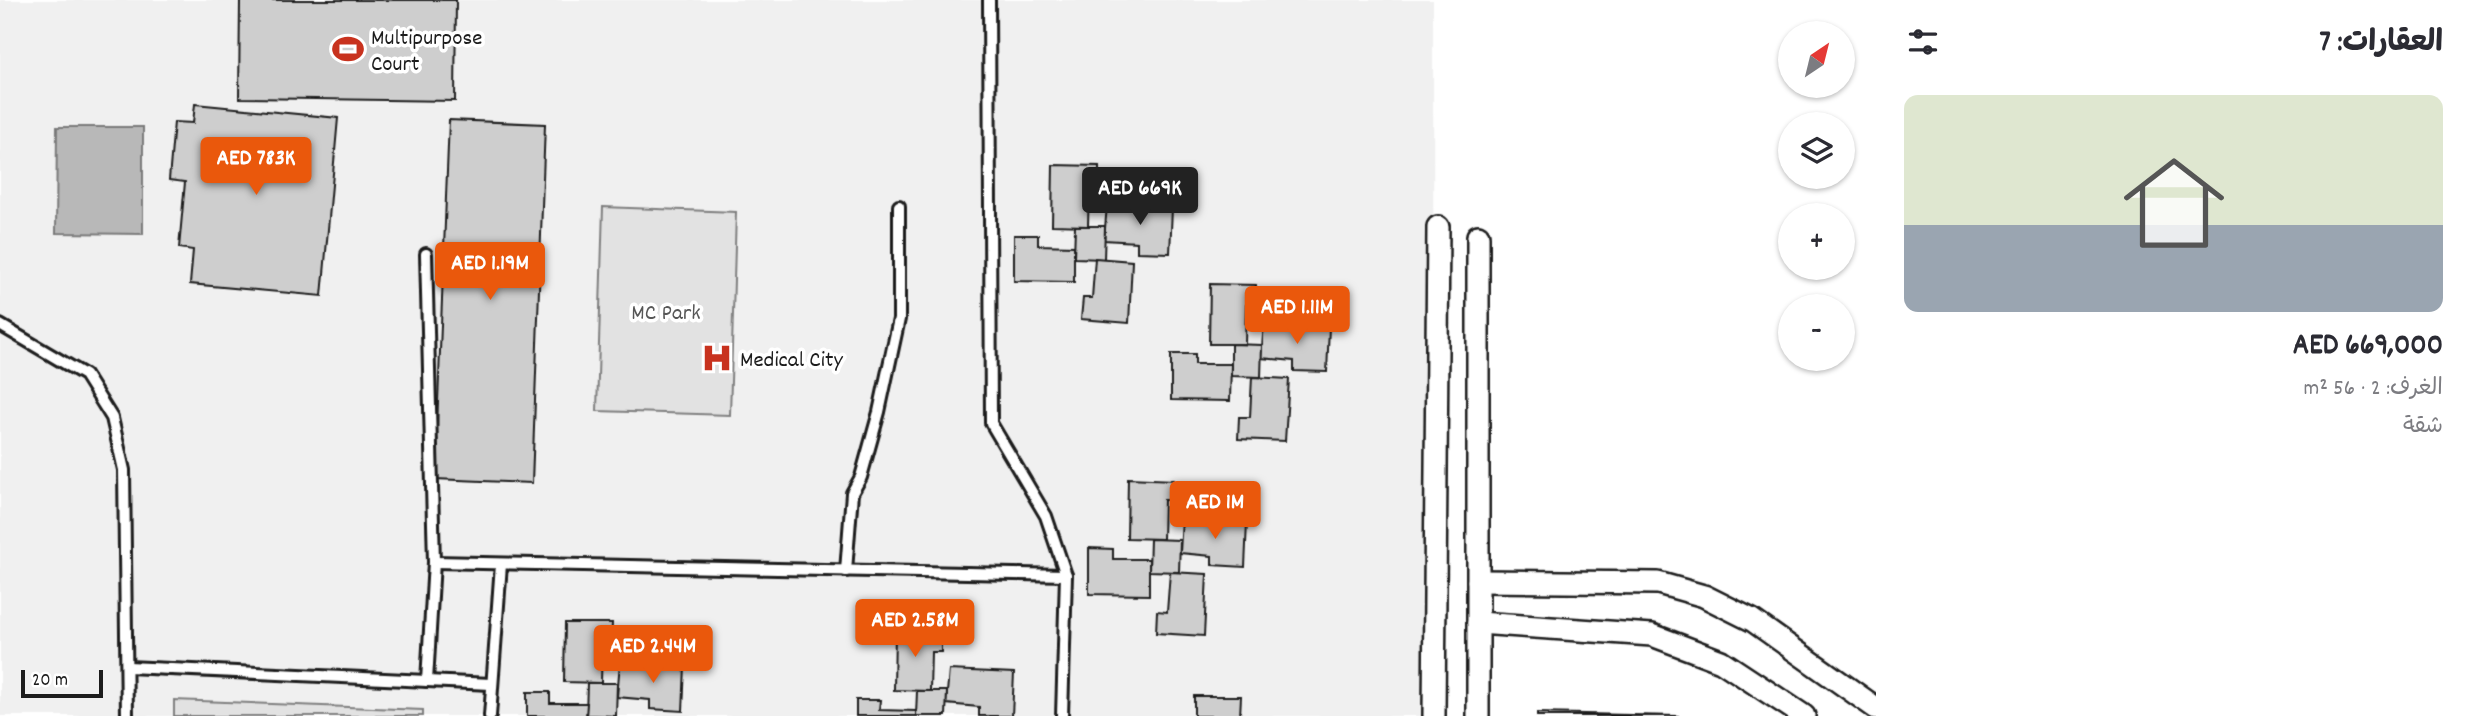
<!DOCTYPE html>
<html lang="ar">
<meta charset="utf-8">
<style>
:root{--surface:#fff;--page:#f7f7f7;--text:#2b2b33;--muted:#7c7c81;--accent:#ea580c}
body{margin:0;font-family:Dekko,"Playpen Sans Arabic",sans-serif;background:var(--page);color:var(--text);direction:rtl;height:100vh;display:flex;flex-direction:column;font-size:26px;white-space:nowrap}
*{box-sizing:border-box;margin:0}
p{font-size:23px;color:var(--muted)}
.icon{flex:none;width:38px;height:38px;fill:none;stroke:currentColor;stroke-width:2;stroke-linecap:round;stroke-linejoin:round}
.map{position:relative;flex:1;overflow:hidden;direction:ltr}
.side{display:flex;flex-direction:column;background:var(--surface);width:595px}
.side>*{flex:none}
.needle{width:46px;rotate:35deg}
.buttons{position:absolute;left:1778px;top:21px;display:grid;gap:14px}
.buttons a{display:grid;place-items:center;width:77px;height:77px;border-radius:50%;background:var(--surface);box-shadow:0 2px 5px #0004;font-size:35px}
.scale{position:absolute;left:21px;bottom:18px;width:82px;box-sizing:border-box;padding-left:7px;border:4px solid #1c1c1c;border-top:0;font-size:19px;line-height:24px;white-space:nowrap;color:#1c1c1c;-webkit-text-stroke:5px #fff;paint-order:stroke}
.price{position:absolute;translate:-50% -60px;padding:0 16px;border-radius:7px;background:var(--accent);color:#fff;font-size:23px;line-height:46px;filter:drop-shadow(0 2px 4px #0008)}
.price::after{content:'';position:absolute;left:50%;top:42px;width:21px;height:16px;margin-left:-10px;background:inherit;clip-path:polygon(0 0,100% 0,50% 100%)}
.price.on{background:#222;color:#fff}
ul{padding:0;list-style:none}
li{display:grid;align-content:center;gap:14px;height:371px;padding:0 28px}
li span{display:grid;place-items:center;height:217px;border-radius:14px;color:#555}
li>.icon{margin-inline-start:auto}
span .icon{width:126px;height:126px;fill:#fffc;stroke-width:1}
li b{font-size:30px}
h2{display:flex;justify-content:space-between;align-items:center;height:84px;padding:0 28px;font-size:30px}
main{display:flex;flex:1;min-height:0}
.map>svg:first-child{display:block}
.built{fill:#f0f0f0}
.green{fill:#e2e2e2;stroke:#7f7f7f;stroke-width:2}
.water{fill:#b8b8b8;stroke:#7a7a7a;stroke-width:2}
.building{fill:#cecece;stroke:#1c1c1c;stroke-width:2}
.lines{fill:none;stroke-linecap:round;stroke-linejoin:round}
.service-casing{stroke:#1c1c1c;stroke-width:16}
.minor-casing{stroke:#1c1c1c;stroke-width:26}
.service{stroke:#fff;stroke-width:10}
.minor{stroke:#fff;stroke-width:21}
.labels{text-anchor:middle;stroke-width:7;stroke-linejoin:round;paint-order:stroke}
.poi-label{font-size:23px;fill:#1c1c1c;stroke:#fff;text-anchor:start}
.park-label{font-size:23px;fill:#575757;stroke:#fff}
</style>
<main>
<section class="side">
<h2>العقارات: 7<svg class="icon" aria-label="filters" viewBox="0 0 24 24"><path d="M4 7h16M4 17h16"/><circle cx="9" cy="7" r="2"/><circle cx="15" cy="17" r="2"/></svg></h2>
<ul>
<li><span style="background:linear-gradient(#dfe7d0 60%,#9aa5b1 0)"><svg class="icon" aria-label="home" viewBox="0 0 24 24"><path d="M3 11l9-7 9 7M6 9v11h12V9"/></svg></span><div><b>AED 669,000</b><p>الغرف: 2 · 56 m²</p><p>شقة</p></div></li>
</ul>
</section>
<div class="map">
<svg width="1876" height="716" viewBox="0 0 1876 716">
<rect width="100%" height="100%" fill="#fff"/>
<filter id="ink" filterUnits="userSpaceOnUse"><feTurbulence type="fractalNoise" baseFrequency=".0143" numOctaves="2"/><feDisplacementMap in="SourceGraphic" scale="14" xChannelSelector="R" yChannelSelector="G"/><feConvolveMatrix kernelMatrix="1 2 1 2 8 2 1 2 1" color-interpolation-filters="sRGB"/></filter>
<g filter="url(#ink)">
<polygon class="built" points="0,0 1433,0 1434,716 0,716"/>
<g class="green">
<polygon points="603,207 736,212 730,415 597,411"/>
<polygon points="174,700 423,710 423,716 174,716"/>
</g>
<polygon class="water" points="57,127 143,127 143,234 56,233"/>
<g class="building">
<polygon points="240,0 456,0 455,101 239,98"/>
<polygon points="195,104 338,118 322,296 190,284 193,250 179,248 185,182 169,180 174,122 193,123"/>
<polygon points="449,120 545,124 532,483 435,479"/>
<polygon points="1053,165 1099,166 1099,187 1089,187 1088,226 1052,225"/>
<polygon points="1107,205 1172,208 1170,253 1137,252 1137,242 1104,240"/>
<polygon points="1075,226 1105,226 1104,259 1074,258"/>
<polygon points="1014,235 1038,235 1038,245 1074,246 1074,282 1014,281"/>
<polygon points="1095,258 1132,261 1129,323 1081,319 1083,298 1092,298"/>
<polygon points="1210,284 1256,285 1256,306 1246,305 1245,344 1209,344"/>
<polygon points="1264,324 1329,327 1327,372 1294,371 1294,361 1261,358"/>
<polygon points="1231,344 1262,345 1261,377 1231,376"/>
<polygon points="1171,354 1195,354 1195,364 1231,364 1230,401 1171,400"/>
<polygon points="1252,377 1289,379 1285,441 1238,439 1239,417 1250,417"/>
<polygon points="1128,478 1174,480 1174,500 1164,500 1163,539 1127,538"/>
<polygon points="1182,518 1247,522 1245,567 1212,565 1212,556 1180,553"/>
<polygon points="1150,539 1180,540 1179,572 1149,571"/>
<polygon points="1089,548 1113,549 1113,559 1149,559 1149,595 1089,594"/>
<polygon points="1170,572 1207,574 1204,636 1156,633 1157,611 1167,612"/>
<polygon points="565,623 612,623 611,644 602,644 601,683 564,682"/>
<polygon points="895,630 941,631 941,652 931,652 930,691 894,690"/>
<polygon points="620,662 685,666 683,711 650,709 650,700 617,697"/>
<polygon points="949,670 1014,673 1012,716 979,716 979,707 946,704"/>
<polygon points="587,683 617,683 616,716 586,715"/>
<polygon points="917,691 947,691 946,716 916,716"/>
<polygon points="527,692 550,692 550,703 587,703 586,716 527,716"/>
<polygon points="1194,696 1241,696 1240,716 1194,716"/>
<polygon points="856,700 880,700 879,710 916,711 916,716 856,716"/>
<polygon points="1537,713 1679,716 1537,716"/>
</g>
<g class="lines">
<defs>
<g id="service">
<polyline points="989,0 991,423 1046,516 1066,575 1062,716"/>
<polyline points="426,254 434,562 427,681"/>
<polyline points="0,325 85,375 112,418 124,470 127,716"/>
<polyline points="434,562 1066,575"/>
<polyline points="846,571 852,493 861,477 879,412 899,319 899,206"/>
<polyline points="128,667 491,684"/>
<polyline points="490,716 501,564"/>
</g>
<g id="minor">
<polyline points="1478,581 1658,583 1704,596 1752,620 1876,708"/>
<polyline points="1478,623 1652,635 1721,661 1804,716"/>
<polyline points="1434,716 1438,227"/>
<polyline points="1478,716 1478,236"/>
</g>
</defs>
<use href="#service" class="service-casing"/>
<use href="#minor" class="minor-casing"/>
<use href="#service" class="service"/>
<use href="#minor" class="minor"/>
</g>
</g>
<defs>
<symbol id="stadium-bare" viewBox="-9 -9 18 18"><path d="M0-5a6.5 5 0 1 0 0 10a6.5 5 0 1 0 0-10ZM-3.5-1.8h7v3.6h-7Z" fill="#c8321e" stroke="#fff" stroke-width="2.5" paint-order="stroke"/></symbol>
<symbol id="hospital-bare" viewBox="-9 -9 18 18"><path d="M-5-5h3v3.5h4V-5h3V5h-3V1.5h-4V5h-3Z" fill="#c8321e" stroke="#fff" stroke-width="2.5" paint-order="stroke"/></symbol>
</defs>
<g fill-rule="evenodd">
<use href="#stadium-bare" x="326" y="27" width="44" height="44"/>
<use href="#hospital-bare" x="695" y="336" width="44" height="44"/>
</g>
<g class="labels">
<g class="poi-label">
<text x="371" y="44">Multipurpose<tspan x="371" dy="26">Court</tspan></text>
<text x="740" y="366">Medical City</text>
</g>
<g class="park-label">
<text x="666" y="319">MC Park</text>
</g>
</g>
</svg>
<div class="buttons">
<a><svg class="needle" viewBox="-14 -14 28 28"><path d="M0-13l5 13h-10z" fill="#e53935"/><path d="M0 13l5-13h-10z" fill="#7c7c81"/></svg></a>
<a><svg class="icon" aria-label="layers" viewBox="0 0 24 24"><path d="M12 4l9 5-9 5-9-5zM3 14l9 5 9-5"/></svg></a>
<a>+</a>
<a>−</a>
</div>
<div class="scale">20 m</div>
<b class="price" style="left:256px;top:197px">AED 783K</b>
<b class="price on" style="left:1140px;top:227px">AED 669K</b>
<b class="price" style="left:490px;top:302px">AED 1.19M</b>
<b class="price" style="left:1297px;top:346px">AED 1.11M</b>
<b class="price" style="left:1215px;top:541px">AED 1M</b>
<b class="price" style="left:915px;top:659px">AED 2.58M</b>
<b class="price" style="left:653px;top:685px">AED 2.44M</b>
</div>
</main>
